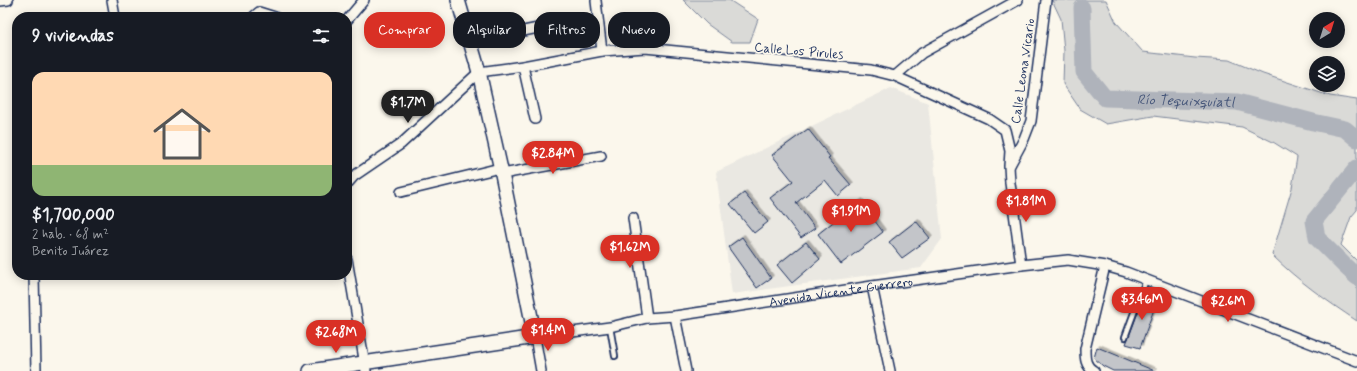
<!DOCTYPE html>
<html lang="es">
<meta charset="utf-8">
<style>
:root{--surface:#171b24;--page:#242831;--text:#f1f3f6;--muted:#9ea1a6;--line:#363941;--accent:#d93025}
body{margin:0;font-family:Mynerve,sans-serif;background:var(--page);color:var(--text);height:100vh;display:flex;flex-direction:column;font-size:15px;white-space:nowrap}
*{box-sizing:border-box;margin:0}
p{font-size:13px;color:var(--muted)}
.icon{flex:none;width:22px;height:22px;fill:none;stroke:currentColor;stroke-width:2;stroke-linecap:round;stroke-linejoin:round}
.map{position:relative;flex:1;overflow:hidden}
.sheet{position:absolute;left:12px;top:12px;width:340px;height:268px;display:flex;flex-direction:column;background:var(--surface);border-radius:16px;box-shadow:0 2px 10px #0003}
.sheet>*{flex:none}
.guide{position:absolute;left:364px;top:12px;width:380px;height:36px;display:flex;gap:8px}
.needle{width:26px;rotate:38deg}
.controls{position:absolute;left:1309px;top:12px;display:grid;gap:8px}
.controls a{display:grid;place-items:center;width:36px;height:36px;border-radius:50%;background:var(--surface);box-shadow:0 2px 10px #0003;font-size:20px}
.price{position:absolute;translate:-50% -34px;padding:0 9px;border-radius:14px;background:var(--accent);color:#fff;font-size:13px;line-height:26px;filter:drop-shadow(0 1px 2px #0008)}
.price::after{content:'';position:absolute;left:50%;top:24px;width:12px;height:9px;margin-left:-6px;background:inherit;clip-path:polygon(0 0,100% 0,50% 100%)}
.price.on{background:#222;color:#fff}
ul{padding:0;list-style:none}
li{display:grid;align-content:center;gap:8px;height:212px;padding:0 20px}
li+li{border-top:1px solid var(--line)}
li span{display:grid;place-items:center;height:124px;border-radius:12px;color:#555}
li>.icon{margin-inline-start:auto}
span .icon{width:72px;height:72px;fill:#fffc;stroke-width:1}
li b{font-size:17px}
h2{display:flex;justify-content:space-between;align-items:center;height:48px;padding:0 20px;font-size:17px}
.tag{padding:0 14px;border-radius:16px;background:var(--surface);box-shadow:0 2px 10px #0003;font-size:14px;line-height:36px}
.tag.on{background:var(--accent);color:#fff}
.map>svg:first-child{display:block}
.built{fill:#eae8e2}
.green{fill:#dadad7;stroke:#7a849a}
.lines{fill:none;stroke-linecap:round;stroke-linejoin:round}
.river{stroke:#afb3bb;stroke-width:17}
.building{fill:#c3c5c9;stroke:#1b2f5e;filter:url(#shadow)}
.lane-casing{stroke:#1b2f5e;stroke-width:8}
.street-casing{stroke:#1b2f5e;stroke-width:12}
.secondary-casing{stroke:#1b2f5e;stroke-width:16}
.path{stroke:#1b2f5e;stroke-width:1.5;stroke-dasharray:3 3;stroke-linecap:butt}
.lane{stroke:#fbf7ec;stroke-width:4.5}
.street{stroke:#fbf7ec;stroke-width:9}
.secondary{stroke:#fbf7ec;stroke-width:13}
.labels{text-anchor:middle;stroke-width:3.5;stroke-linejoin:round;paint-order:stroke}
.street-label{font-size:13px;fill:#1b2f5e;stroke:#fbf7ec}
.water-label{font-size:14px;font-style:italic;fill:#47577a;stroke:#fbf7ec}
</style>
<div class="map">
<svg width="1357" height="371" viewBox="0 0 1357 371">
<defs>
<filter id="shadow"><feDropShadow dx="2.5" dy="-2.5" stdDeviation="0" flood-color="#0004"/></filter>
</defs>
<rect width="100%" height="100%" fill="#fbf7ec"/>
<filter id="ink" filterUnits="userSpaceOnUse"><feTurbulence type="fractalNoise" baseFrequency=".025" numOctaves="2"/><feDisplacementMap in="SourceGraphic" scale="8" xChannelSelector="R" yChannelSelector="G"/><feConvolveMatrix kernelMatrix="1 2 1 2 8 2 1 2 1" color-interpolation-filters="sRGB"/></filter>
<g filter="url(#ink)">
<polygon class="built" points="891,88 928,103 942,239 921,268 732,294 716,172"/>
<g class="green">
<polygon points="683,0 729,0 758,19 750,42 732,42 707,24"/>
<path d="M1052 0H1106L1116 22 1143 52 1195 58 1229 60 1263 74 1330 96 1357 100V210L1351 217 1341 245 1357 261V321C1327 301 1298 281 1272 255L1292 188 1297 157 1273 142 1242 127 1153 116 1106 124 1080 109 1063 84 1064 51 1061 19Z"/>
</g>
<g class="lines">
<g class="river">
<path id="s1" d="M1082 8 1084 72 1105 98 1237 102 1313 122 1345 129 1357 139"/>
<polyline points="1357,168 1314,221 1317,238 1345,266 1357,277"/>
</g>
</g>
<g class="building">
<polygon points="808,129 830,157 828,158 851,185 838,196 825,180 796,203 815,228 801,238 770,198 793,181 772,155"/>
<polygon points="744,193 768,222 754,233 730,204"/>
<polygon points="860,201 883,232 841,264 818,234"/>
<polygon points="916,221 930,238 902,258 889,242"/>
<polygon points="742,237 771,278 757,288 728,247"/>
<polygon points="806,242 820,259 792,283 777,265"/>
<polygon points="1145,294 1158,298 1140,348 1126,344"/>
<polygon points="1097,347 1155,371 1113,371 1103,366 1094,358"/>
</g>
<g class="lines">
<defs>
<g id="lane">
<polyline points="610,327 615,356"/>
<polyline points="1125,337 1146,280"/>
</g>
<g id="street">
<polyline points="112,0 115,17"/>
<polyline points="0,1 8,0"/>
<polyline points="596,1 602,51"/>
<polyline points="253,17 259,12 275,17"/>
<polyline points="347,20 364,0"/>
<polyline points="470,42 543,27"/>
<polyline points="523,66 535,119"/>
<polyline points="895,76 922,53 1018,0"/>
<polyline points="1010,165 1024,139 1031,121 1046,0"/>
<polyline points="502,174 601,156"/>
<polyline points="347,184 354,176 401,144 479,72 523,66 602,51 645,48 871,70 895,76 989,119 1005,130 1010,151 1009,166 1010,183 1021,265"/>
<polyline points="401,192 500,168"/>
<polyline points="633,218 647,318"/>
<polyline points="347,259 366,371"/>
<polyline points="34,275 36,371"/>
<polyline points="872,286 890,371"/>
<polyline points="675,316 686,371"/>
<path id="s2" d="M541 371 535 337 610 327 647 318 675 316 872 286 1021 265 1068 260 1105 266 1126 272 1357 361"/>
<path d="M1094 371C1085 366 1085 358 1085 349L1105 266"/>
</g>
<polyline id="secondary" points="310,371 535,337 502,174 479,72 458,0"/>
</defs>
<use href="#lane" class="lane-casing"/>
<use href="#street" class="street-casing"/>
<use href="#secondary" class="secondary-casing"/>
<polyline class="path" points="1029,57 1028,45 1032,29"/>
<use href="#lane" class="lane"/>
<use href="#street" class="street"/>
<use href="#secondary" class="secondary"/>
</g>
</g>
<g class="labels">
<g class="street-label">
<text transform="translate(799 50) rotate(5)" y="5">Calle Los Pirules</text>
<text transform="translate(1022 71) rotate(-82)" y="5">Calle Leona Vicario</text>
<text dy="5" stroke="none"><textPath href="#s2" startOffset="344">Avenida Vicente Guerrero</textPath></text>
</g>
<g class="water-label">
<text dy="5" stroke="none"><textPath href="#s1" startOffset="178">Río Tequixquiatl</textPath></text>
</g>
</g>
</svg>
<div class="controls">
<a><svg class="needle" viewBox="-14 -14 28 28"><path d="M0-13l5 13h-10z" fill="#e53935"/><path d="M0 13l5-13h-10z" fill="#9ea1a6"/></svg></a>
<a><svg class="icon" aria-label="layers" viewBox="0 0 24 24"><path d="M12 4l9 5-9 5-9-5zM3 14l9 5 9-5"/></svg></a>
</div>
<b class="price on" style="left:408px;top:124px">$1.7M</b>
<b class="price" style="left:553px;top:175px">$2.84M</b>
<b class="price" style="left:1026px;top:223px">$1.81M</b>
<b class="price" style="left:851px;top:233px">$1.91M</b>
<b class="price" style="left:630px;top:269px">$1.62M</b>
<b class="price" style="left:1142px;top:321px">$3.46M</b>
<b class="price" style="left:1228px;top:323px">$2.6M</b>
<b class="price" style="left:548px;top:352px">$1.4M</b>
<b class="price" style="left:336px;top:354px">$2.68M</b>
<div class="guide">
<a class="tag on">Comprar</a>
<a class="tag">Alquilar</a>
<a class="tag">Filtros</a>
<a class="tag">Nuevo</a>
</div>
<section class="sheet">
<h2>9 viviendas<svg class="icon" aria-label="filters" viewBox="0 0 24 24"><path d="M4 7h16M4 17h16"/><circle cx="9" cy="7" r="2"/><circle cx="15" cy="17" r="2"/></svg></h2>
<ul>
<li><span style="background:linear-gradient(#ffd9b3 75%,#8fb573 0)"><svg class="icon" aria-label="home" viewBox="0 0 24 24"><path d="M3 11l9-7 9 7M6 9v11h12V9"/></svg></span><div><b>$1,700,000</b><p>2 hab. · 68 m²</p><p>Benito Juárez</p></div></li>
</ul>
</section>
</div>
